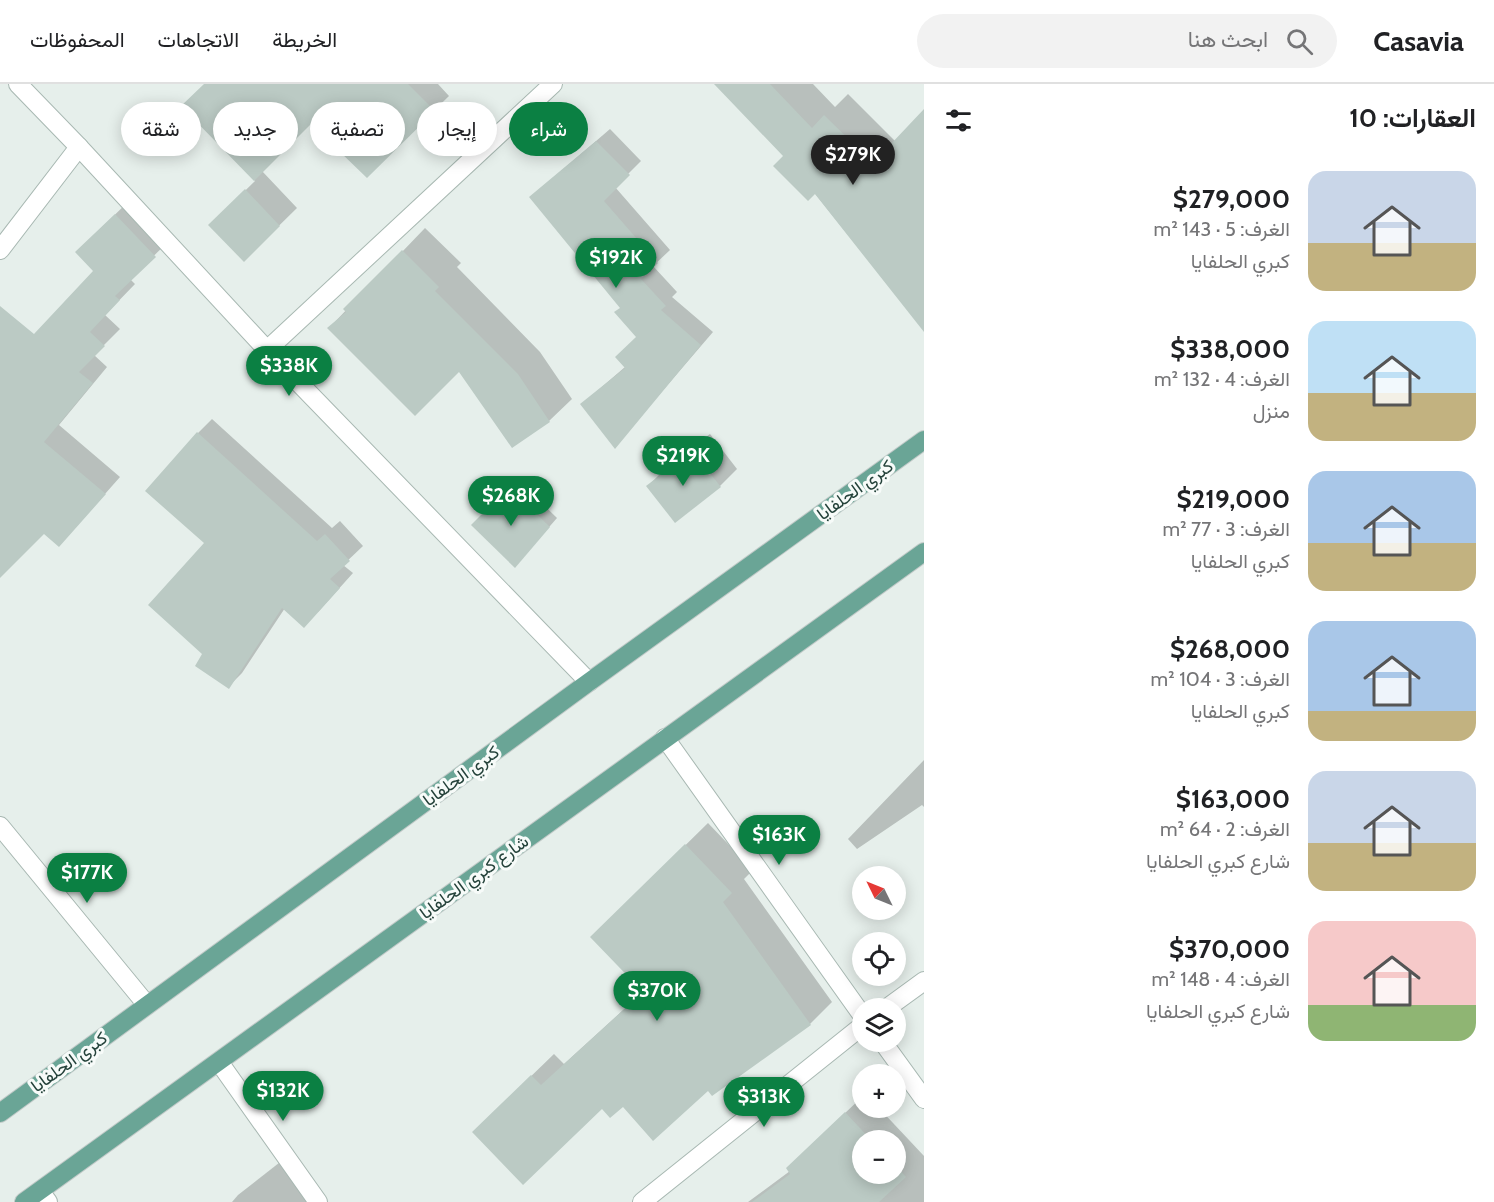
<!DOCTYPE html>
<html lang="ar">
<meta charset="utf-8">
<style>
:root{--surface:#fff;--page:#f2f2f2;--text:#202124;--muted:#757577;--line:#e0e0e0;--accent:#0b8043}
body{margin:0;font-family:Cabin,Vazirmatn,sans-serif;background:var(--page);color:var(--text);direction:rtl;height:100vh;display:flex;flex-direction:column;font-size:22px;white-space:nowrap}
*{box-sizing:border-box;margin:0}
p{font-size:20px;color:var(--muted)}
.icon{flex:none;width:33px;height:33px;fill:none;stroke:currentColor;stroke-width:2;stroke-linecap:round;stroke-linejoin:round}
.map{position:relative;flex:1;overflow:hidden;direction:ltr}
.side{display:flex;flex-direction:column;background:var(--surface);width:570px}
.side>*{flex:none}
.guide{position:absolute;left:18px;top:18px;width:570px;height:54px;direction:rtl;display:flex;gap:12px}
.needle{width:39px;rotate:313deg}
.controls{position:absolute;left:852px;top:782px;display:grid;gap:12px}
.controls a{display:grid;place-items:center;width:54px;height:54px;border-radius:50%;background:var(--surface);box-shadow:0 3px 15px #0003;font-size:30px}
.price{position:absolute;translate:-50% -51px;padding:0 14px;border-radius:21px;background:var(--accent);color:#fff;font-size:20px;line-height:39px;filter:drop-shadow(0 2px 3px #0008)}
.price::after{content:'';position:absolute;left:50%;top:36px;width:18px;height:14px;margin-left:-9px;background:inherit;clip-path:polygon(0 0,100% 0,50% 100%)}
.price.on{background:#222;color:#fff}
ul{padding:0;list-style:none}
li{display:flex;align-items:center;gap:18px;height:150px;padding:0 18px}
li span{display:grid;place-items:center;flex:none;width:168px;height:120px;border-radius:18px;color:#555}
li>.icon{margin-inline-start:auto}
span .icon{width:72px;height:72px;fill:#fffc;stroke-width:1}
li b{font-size:26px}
h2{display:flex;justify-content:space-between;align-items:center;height:72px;padding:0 18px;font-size:26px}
.tag{padding:0 21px;border-radius:27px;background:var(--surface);box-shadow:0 3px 15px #0003;font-size:21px;line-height:54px}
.tag.on{background:var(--accent);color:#fff}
header{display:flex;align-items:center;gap:36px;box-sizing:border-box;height:84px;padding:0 30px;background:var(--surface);border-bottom:2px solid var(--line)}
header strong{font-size:28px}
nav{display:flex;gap:33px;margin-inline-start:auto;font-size:21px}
.search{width:420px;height:54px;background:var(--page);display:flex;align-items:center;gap:15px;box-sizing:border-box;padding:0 21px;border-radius:33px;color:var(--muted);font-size:22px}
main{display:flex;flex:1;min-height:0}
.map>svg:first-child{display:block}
.shadow{fill:#0003;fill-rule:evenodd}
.building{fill:#bbcac4}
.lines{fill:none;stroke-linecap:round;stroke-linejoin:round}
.minor-casing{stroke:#a8b8b2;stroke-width:20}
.primary-casing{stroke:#c2cac8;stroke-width:20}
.minor{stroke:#fff;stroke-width:18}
.primary{stroke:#6aa596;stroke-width:18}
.labels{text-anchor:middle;stroke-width:6;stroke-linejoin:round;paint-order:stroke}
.street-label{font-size:18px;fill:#24423a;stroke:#f7fbf9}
</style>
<header>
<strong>Casavia</strong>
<div class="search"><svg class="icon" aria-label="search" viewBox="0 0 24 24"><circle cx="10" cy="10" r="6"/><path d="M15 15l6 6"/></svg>ابحث هنا</div>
<nav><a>الخريطة</a><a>الاتجاهات</a><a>المحفوظات</a></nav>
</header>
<main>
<section class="side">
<h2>العقارات: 10<svg class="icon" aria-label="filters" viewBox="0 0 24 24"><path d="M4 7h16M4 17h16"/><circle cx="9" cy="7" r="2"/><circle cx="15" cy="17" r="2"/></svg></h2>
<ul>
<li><span style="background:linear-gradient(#c9d6e8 60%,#c2b280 0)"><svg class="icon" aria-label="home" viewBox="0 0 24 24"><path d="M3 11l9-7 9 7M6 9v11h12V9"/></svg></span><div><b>$279,000</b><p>الغرف: 5 · 143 m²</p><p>كبري الحلفايا</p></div></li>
<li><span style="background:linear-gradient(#bfe0f5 60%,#c2b280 0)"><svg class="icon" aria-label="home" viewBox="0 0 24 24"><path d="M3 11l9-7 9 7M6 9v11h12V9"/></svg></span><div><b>$338,000</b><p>الغرف: 4 · 132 m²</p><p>منزل</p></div></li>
<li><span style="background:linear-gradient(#a9c7e8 60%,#c2b280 0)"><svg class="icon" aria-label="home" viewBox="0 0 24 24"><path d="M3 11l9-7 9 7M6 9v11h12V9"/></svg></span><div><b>$219,000</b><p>الغرف: 3 · 77 m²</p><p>كبري الحلفايا</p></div></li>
<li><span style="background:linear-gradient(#a9c7e8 75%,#c2b280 0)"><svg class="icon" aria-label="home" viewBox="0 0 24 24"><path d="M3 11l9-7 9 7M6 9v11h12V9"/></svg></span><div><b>$268,000</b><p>الغرف: 3 · 104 m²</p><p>كبري الحلفايا</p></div></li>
<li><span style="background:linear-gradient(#c9d6e8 60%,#c2b280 0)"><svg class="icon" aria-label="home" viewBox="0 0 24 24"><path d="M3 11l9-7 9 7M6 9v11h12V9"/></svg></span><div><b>$163,000</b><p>الغرف: 2 · 64 m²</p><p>شارع كبري الحلفايا</p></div></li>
<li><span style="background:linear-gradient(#f6c9c9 70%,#8fb573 0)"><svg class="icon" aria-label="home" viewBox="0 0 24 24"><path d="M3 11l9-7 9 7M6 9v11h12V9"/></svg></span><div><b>$370,000</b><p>الغرف: 4 · 148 m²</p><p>شارع كبري الحلفايا</p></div></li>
</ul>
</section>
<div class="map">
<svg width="924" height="1118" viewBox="0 0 924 1118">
<rect width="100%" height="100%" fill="#e6efeb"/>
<g class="shadow">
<polygon points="205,0 438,0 449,12 367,92 311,38 262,87 297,124 244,176 210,141 255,97 184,22"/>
<polygon points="716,0 813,0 835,23 848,10 895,57 924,28 924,246 785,72"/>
<polygon points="610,45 641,77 615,103 670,166 653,182 677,208 672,213 713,248 615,362 582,320 625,283 638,253 622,223 531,113"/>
<polygon points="131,115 170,156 130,195 135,200 105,231 120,245 94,271 107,283 59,341 120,393 74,445 44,448 0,492 0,290 95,187 93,152"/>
<polygon points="425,144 461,179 457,183 540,268 572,315 549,337 459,285 329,244"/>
<polygon points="212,335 332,444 340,437 363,462 343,481 353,489 318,528 285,524 242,589 228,603 204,570 206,459 198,349"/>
<polygon points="710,350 737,385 720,402 648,402 666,384"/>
<polygon points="518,396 557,434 515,482 473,441"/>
<polygon points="924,676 924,723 922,721 857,765 848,755"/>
<polygon points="708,739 753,786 744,795 832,918 810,940 708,1005 602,1023 496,1026 554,970 564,980 644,907 592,853"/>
<path d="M862 1013V1023H878L924 1072V1118H748L790 1087 807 1065ZM862 1056H896V1089H862Z"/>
<polygon points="284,1075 318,1118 232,1118 238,1111"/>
</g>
<g class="building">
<polygon points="204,0 408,0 435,27 367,94 311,40 254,97 181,22"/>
<polygon points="714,0 770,0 812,44 824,31 873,79 924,25 924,248 815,110 808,117 773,82 783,72"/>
<polygon points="596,57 630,91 604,117 658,179 641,195 666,222 661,226 701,261 615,365 580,320 625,284 615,273 636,253 614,228 620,224 529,113"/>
<polygon points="245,105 280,142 244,178 208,141"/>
<polygon points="115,130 156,173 115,212 120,216 90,248 105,262 79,288 93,299 44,358 106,410 59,463 44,450 0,494 0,222 34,250 93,187 75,168"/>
<polygon points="402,166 439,203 435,207 518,290 550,338 512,364 459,288 415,332 327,244 346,228 343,225"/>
<polygon points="197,348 317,457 325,450 350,477 330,495 340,504 304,544 282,524 229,605 195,582 202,570 148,521 204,459 145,407"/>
<polygon points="692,367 721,403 675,439 646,402"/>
<polygon points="509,403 550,443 515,484 471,441"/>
<polygon points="685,760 732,809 723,818 811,941 712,1012 708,1007 653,1057 623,1023 610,1034 602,1025 523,1101 472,1048 531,991 541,1001 643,908 590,853"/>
<polygon points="845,1028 871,1056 862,1056 862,1089 896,1089 896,1082 906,1093 879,1118 752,1118 790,1090 786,1084"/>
</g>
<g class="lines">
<defs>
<g id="minor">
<polyline points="18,0 79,63 267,266 589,598"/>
<polyline points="0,166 79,63"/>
<polyline points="267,266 553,0"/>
<polyline points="665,654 862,931"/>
<polyline points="0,742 147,921"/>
<polyline points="887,924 924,897"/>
<polyline points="882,957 924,1015"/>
<polyline points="219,978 318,1118"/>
<polyline points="40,1107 48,1118"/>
<polyline points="642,1118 862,942"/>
</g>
<g id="primary">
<polyline points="0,1029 589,598 924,356"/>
<polyline points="24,1118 924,468"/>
</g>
</defs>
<use href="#minor" class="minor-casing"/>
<use href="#primary" class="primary-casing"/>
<use href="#minor" class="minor"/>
<use href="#primary" class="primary"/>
</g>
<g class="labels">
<g class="street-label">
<text transform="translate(855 406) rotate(-36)" y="6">كبري الحلفايا</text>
<text transform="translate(461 692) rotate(-36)" y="6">كبري الحلفايا</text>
<text transform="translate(474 793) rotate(-36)" y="6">شارع كبري الحلفايا</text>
<text transform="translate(69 978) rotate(-36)" y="6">كبري الحلفايا</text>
</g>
</g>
</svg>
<div class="controls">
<a><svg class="needle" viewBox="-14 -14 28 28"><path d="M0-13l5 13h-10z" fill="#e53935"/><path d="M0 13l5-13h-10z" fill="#757577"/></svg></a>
<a><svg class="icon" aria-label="locate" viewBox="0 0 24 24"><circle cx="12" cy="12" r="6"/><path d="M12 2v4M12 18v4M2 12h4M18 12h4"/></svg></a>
<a><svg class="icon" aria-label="layers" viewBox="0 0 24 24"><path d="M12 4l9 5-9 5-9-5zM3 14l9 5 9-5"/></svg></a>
<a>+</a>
<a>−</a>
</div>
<b class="price on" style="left:853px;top:102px">$279K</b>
<b class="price" style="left:616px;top:205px">$192K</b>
<b class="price" style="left:289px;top:313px">$338K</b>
<b class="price" style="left:683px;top:403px">$219K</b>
<b class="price" style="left:511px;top:443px">$268K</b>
<b class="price" style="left:779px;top:782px">$163K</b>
<b class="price" style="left:87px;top:820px">$177K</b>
<b class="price" style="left:657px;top:938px">$370K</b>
<b class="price" style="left:283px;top:1038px">$132K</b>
<b class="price" style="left:764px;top:1044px">$313K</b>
<div class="guide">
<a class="tag on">شراء</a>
<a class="tag">إيجار</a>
<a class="tag">تصفية</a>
<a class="tag">جديد</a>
<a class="tag">شقة</a>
</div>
</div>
</main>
